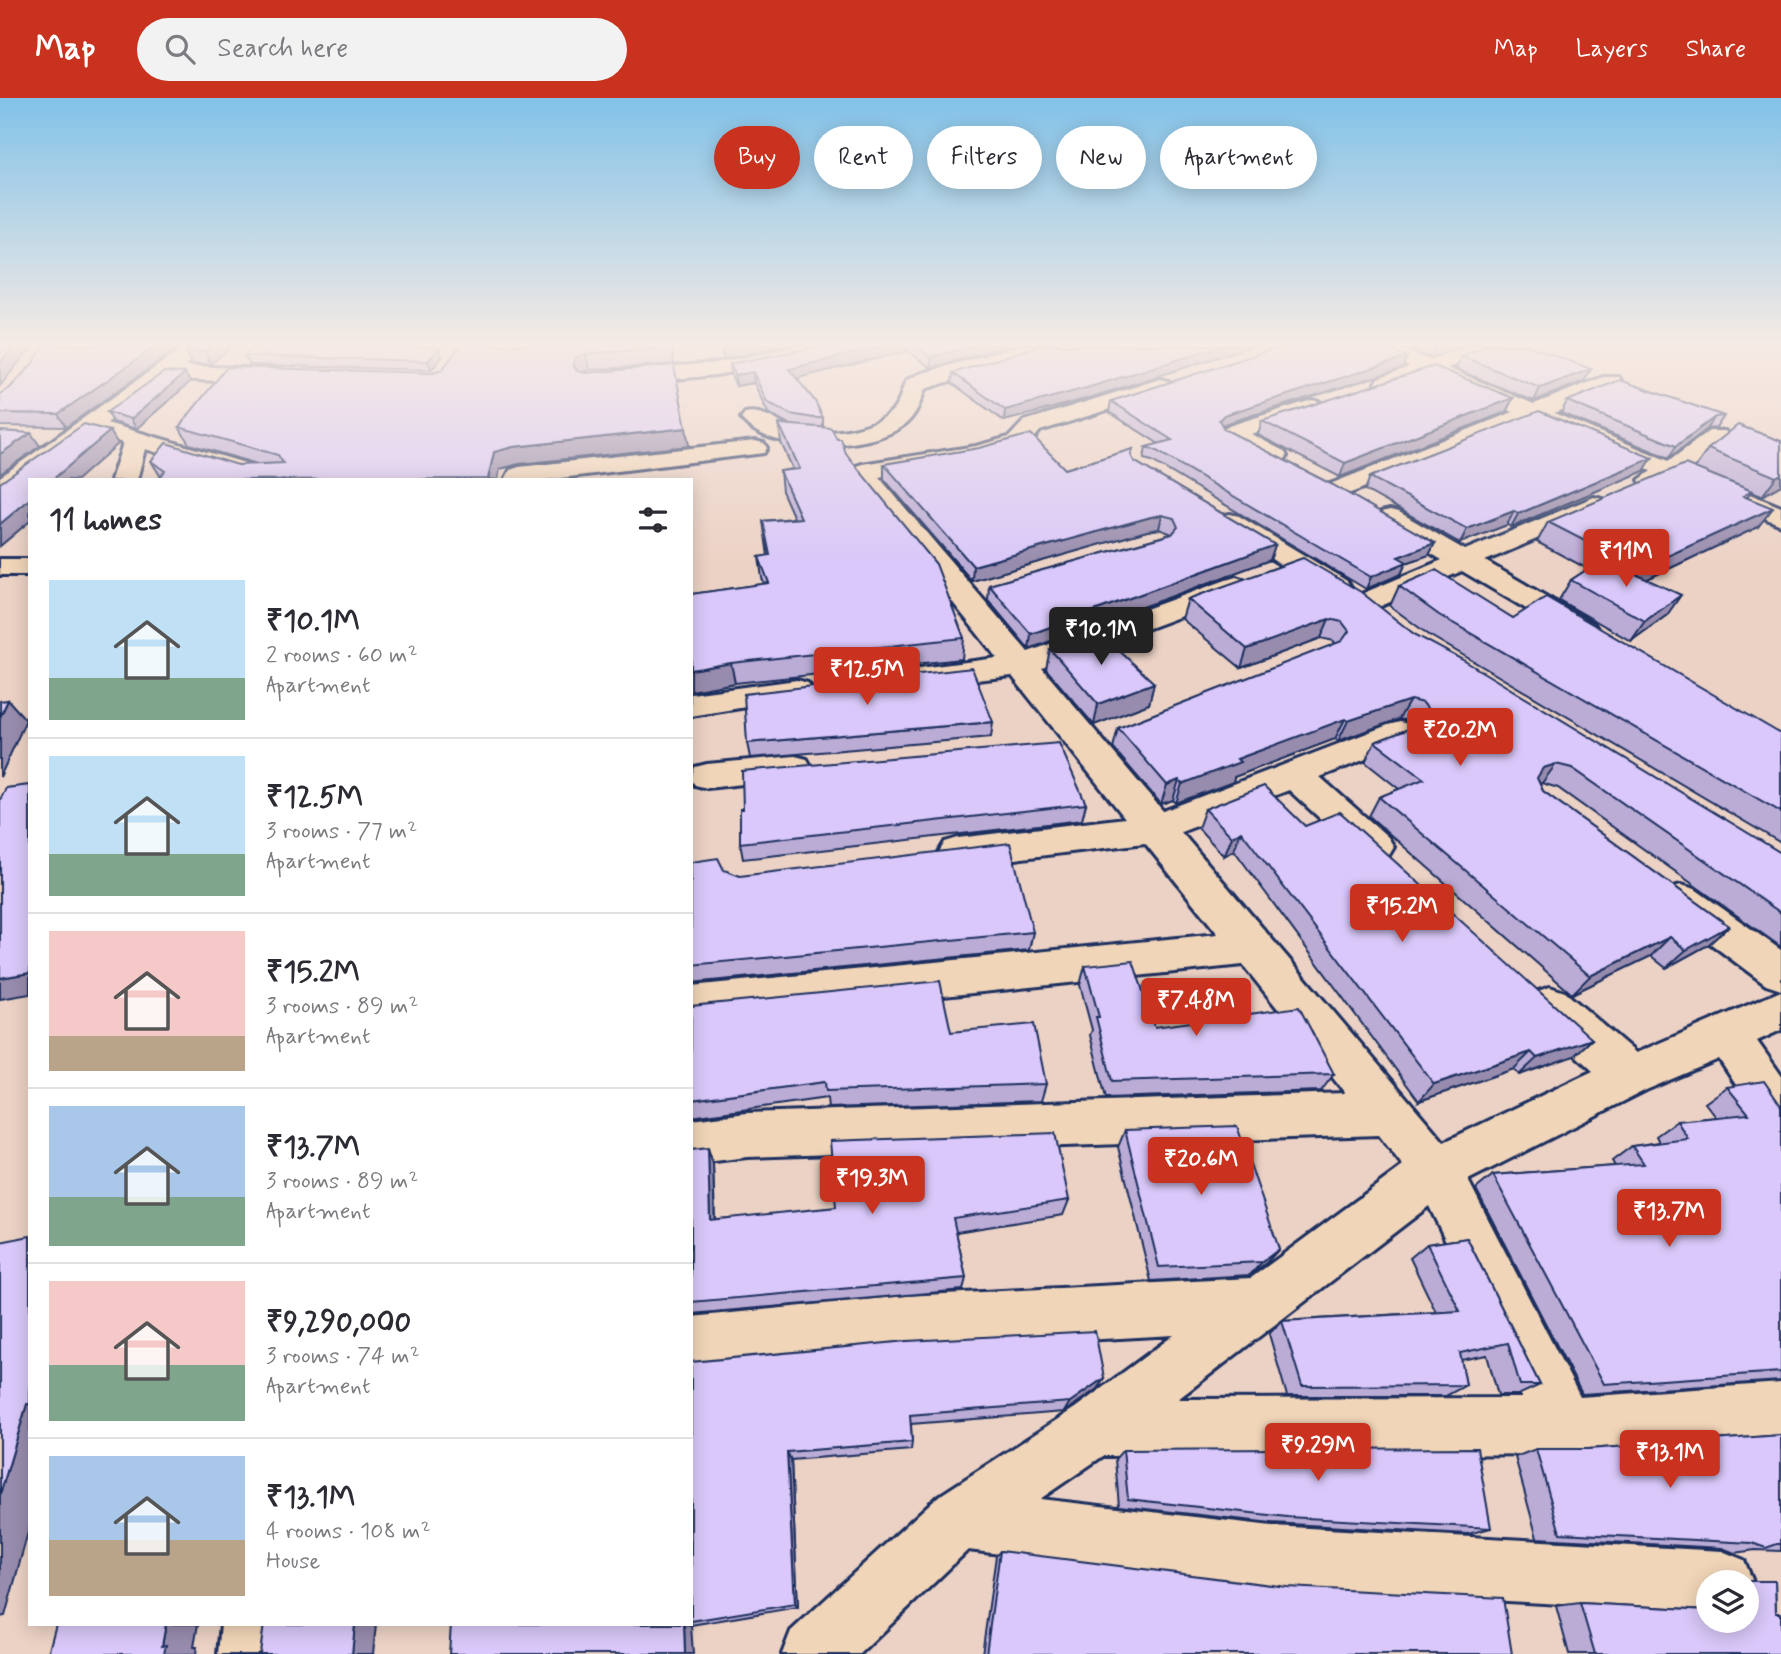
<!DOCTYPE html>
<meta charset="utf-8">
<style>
:root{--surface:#fff;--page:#f2f2f3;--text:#2b2b33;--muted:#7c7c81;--line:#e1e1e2;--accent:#c8321e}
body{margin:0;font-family:Mynerve,sans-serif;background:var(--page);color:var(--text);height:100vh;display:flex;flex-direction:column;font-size:26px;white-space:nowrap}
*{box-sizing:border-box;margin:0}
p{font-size:23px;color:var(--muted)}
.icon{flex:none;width:38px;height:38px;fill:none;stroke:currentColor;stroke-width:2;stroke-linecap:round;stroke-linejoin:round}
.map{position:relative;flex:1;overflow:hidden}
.drawer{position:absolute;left:28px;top:380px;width:665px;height:1148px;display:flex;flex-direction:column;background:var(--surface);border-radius:0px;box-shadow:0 4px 18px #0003}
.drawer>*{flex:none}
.top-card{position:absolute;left:714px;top:28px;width:665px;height:63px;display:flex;gap:14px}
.fabs{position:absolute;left:1696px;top:1472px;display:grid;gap:14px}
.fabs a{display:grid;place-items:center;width:63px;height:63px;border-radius:50%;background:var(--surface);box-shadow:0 4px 18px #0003;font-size:35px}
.price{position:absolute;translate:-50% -60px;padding:0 16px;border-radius:7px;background:var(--accent);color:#fff;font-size:23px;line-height:46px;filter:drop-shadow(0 2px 4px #0008)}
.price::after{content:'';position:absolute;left:50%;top:42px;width:21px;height:16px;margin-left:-10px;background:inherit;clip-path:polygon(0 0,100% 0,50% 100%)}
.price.selected{background:#222;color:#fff}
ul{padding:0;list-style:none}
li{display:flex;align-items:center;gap:21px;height:175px;padding:0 21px}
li+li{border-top:2px solid var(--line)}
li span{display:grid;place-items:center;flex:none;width:196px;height:140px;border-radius:0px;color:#555}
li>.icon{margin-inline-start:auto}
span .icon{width:84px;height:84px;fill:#fffc;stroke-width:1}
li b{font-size:30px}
h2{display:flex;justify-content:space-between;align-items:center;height:84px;padding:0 21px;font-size:30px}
.pill{padding:0 24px;border-radius:32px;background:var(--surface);box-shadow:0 4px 18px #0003;font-size:24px;line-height:63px}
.pill.selected{background:var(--accent);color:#fff}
header{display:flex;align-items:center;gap:42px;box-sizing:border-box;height:98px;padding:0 35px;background:var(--accent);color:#fff}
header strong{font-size:33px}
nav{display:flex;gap:38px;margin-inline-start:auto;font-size:24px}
.search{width:490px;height:63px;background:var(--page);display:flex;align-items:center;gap:18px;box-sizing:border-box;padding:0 24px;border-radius:38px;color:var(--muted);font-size:26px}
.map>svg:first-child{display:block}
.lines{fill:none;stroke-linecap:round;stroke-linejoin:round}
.minor-casing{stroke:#1b2f5e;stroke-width:6}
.minor{fill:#f1d5b8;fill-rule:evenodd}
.wall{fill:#bbacd6;stroke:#1b2f5e;stroke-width:2}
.shaded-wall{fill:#988cae;stroke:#1b2f5e;stroke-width:2}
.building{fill:#d9c8f9;stroke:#1b2f5e;stroke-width:2}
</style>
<header>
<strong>Map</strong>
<div class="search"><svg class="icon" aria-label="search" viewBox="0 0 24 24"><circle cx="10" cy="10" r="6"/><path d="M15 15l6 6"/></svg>Search here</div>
<nav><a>Map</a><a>Layers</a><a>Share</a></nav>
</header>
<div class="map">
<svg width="1781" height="1556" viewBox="0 0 1781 1556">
<rect width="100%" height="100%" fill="#ecd2c5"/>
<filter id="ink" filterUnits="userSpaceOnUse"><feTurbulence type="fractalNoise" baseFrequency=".0143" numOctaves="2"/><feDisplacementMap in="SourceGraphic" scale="14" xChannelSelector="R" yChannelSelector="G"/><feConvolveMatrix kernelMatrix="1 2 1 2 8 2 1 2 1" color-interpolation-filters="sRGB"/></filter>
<g filter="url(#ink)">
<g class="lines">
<defs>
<g id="minor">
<polygon points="187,247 211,247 185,268 275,271 283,273 286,278 283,283 275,285 168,281 107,325 286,377 289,382 248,382 145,351 137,382 111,382 123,345 92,336 9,396 0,399 0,379"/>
<polygon points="803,247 847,247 837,253 716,277 625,286 617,284 614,279 617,274 625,272 716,265"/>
<path d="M1022 247H1057L1054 251 925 291C920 305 916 318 904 327 871 353 767 357 741 320L745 315C762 311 775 323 790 329 817 340 873 333 893 312 901 304 901 291 907 282L919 276Z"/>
<polygon points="1364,247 1393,247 1429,262 1470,247 1501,247 1498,251 1447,270 1534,306 1603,279 1619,279 1622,284 1619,289 1554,315 1669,363 1709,333 1725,333 1729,338 1725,343 1690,371 1781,409 1781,427 1672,382 1652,390 1643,387 1639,382 1651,373 1533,323 1348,396 1339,399 1330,396 1326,391 1330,386 1513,314 1427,277 1394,290 1378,290 1375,285 1378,280 1409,269 1367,251"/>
<path d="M1160 281 1168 283 1171 288 1168 293 1040 333 1027 349 978 362 879 379 1028 554 1226 482 1236 479 1246 482 1250 488 1246 494 1042 570 1163 713 1388 627 1400 624 1412 627 1417 635 1412 643 1320 679 1388 739 1394 749 1388 759 1375 763 1362 759 1289 692 1181 734 1444 1044 1593 973 1535 920 1529 907 1535 894 1550 889 1565 894 1636 955 1781 893V932L1757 943 1781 977V1037L1765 1031 1719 961 1646 992 1468 1082 1580 1299 1781 1285V1341L1565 1356 1103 1358 1040 1401 1272 1428 1722 1453 1744 1462 1753 1484 1746 1500V1484H1708V1514L1272 1490 968 1452 860 1556H782L791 1533 936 1400 1075 1310 1174 1237 906 1252 691 1273V1219L906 1198 1251 1180 1403 1068 1379 1037 747 1059 691 1066V1022L747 1015 1345 995 1243 867 691 924V888L1218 836 1145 745 958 768 945 764 939 754 945 744 958 740 1125 720 1012 578 923 588 912 585 907 578 912 571 997 560 849 374 853 369 862 366 976 348 1009 339 1024 323ZM1429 1108 1522 1300 1178 1301Z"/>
<path d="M1312 302 1320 304 1323 309 1320 314 1251 336 1284 353 1287 358 1284 363C1263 368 1240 349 1222 340L1218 335 1222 330Z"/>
<polygon points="755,343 764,345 767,350 764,355 545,382 505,382 510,372 519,369"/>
<polygon points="1594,399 1603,401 1607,407 1603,413 1485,463 1594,526 1598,532 1594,538 1583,541 1572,538 1462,473 1374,511 1364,514 1354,511 1349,505 1354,499 1442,462 1381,426 1377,420 1381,414 1390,412 1399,414 1465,452"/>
<polygon points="1230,416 1239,418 1347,483 1351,489 1347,495 1337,498 1327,495 1221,430 1217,424 1221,418"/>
<rect x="0" y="461" width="30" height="16"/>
<polygon points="797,582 808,585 813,592 808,599 691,618 691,596"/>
<polygon points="795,658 807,661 812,670 807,679 707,690 695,687 691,681 695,669 707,666"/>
<polygon points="1681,787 1695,791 1781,852 1781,892 1766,887 1667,813 1661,802 1667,791"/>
<polygon points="221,1526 285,1526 282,1556 218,1556"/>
</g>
</defs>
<use href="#minor" class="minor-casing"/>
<use href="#minor" class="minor"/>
</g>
<g class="wall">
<polygon points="212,247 211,266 192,266 186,253"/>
<polygon points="392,247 391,248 442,259 431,272 250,267 245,258"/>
<polygon points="461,247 671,247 674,266 589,272 584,274 689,348 519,366 500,371 161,379 151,363 238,367 257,366 189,346 179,329 433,275 442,272"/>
<polygon points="718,247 788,247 724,261"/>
<polygon points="826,247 1011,247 931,270 908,253 796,280 823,320 823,329 837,341 964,540 962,561 735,585 691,593 691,496 764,486 762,480 759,459 768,458 763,423 794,420 782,393 780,373 793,371 781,345 779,326 791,327 768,315 754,285 736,288 731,277 730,266"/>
<polygon points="1401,247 1463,247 1431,260"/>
<polygon points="1461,258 1591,271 1584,283 1534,303 1456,271"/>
<polygon points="34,264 66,329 0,328 0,296 10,290"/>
<polygon points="1403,270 1222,327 1224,331 1435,445 1429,457 1406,465 1401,476 1366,491 1152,363 1144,361 1146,349 1159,346 1109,314 1111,303"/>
<polygon points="953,275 1089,300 1004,323 952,285"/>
<polygon points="190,284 136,331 113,324 107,314"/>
<polygon points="1513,300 1506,314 1340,379 1258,337 1262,323"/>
<polygon points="1567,303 1724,318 1716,330 1707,331 1669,360 1561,315"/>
<polygon points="1781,343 1781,387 1762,398 1751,394 1747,400 1758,429 1647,481 1667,517 1631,543 1559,502 1571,482 1588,471 1537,444 1548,424 1695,370 1708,351"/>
<polygon points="1133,351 1131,358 1134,363 1275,447 1270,462 1029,551 988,502 989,487 1171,436 1170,435 1159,431 1147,433 972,483 884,381 884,366 1065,371"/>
<polygon points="1644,373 1511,429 1507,427 1460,445 1365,392 1370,379"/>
<polygon points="1303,460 1414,536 1781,755 1781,849 1558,690 1542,685 1540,686 1543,693 1729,828 1708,847 1666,870 1651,858 1572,896 1369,718 1379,699 1399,691 1365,664 1375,644 1416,628 1413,624 1399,621 1338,643 1335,641 1234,679 1233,684 1176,705 1173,702 1161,706 1113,650 1118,630 1335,546 1334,543 1321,540 1241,570 1182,521 1188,501"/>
<polygon points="1399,488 1513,520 1781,636 1781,745 1429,537 1390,508"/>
<polygon points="1050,551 1154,585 1149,606 1094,627 1046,571"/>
<polygon points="993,624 991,639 750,660 747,645"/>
<polygon points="1086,706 1082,722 743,761 740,745 743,711"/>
<polygon points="1205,711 1305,728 1592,941 1574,958 1519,977 1514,971 1419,1003 1234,752 1224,758 1198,730"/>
<polygon points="691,764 740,778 1033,834 1029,852 691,885"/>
<polygon points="1085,868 1155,929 1334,976 1321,993 1106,1000 1090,937 1092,932 1080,887"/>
<polygon points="691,908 951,934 1046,986 1041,1003 828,1010 827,1000 691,1019"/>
<polygon points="1727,989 1781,1008 1781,1283 1582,1296 1476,1091 1493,1077 1615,1068 1612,1063 1632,1048 1659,1044 1656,1038 1677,1023 1716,1019 1705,1005"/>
<polygon points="1125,1032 1279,1151 1266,1165 1250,1177 1151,1183 1118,1049"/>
<polygon points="691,1052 713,1066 715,1121 1069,1102 1063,1117 956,1134 966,1180 963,1192 691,1216"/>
<polygon points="1467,1140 1540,1287 1518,1297 1498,1297 1487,1257 1461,1262 1466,1287 1446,1298 1287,1298 1269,1236 1282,1223 1436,1214 1410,1160 1427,1146"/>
<polygon points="691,1264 1104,1280 1097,1291 1064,1314 911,1326 912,1344 911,1352 791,1362 798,1509 691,1527 451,1526 691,1526"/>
<polygon points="1781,1337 1781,1453 1755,1452 1735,1455 1722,1450 1537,1440 1515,1359 1536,1351 1588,1351"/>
<polygon points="1123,1352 1491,1430 1468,1436 1272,1425 1119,1408 1115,1361"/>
<polygon points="1000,1453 1512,1556 982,1556 996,1458"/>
<polygon points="1741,1483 1775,1483 1776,1515 1781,1515 1781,1556 1569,1556 1556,1508 1580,1505 1708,1512 1708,1522 1746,1522 1746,1484 1731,1484"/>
</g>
<g class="shaded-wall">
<polygon points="15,247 33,247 0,288 0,265"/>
<polygon points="158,247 182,247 66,329 58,316"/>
<polygon points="212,247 233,247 211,266 205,254"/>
<polygon points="737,247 788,247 724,261 723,250"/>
<polygon points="889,247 908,247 908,253 790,282 789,271"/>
<polygon points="975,247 1011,247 931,270 931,259"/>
<polygon points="1225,247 1256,247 1089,300 1004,323 1005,312"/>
<polygon points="1441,247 1463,247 1431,260 1435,250"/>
<polygon points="439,250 442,259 431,272 428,263"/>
<polygon points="586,256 589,272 580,276 573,267 576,259"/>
<polygon points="1407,259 1403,270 1221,327 1219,322 1224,317"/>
<polygon points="1591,271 1584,283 1534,303 1540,290"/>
<polygon points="753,274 754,285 736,288 735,277"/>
<polygon points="185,275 190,284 136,331 131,321"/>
<polygon points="1513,300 1506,314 1340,379 1345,365"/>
<polygon points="1715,319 1707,331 1669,360 1676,348"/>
<polygon points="686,330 689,348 519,366 500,371 498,382 488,381 494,354 513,349"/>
<polygon points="110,333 118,346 77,382 52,382"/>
<polygon points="31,335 40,348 0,376 0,356"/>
<polygon points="1652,360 1644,373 1511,429 1518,416"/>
<polygon points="1781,376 1781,387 1762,398 1776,379"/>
<polygon points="30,401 30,423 0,448 0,426"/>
<polygon points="1773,410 1758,429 1626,491 1639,471"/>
<polygon points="1514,413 1507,427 1460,445 1467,431"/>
<polygon points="1162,417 1159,431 1147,433 972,483 973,468 1151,419"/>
<polygon points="1435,445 1429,457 1406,465 1401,476 1366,491 1371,479 1398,459"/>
<polygon points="1275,447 1270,462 1029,551 1031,536"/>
<polygon points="1681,497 1667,517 1631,543 1645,523"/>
<polygon points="1329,521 1321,540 1241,570 1247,551"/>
<polygon points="731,565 735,585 691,593 691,572"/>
<polygon points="1154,585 1149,606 1094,627 1098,606"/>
<polygon points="8,602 26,622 0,679 0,619"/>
<polygon points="1410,602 1399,621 1338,643 1348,623"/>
<polygon points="1345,621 1335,641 1234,679 1233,684 1176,705 1182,686 1237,661"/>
<polygon points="1556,666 1542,685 1529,689 1543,670"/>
<polygon points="1179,682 1173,702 1161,706 1167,687"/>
<polygon points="1241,733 1234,752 1224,758 1232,739"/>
<polygon points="1729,828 1708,847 1666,870 1686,852"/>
<polygon points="1670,839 1651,858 1572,896 1590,878"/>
<polygon points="30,875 30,896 0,901 0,880"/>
<polygon points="1592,941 1574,958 1519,977 1537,960"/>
<polygon points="1531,954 1514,971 1419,1003 1434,986"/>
<polygon points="708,1050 713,1066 715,1136 710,1122"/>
<polygon points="1279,1151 1266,1165 1250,1177 1262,1164"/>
<polygon points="1104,1280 1097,1291 1064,1314 1070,1304"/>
<polygon points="27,1306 30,1306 30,1427 5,1518 0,1519 0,1397"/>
<polygon points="787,1354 791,1362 798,1509 795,1506"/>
<polygon points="166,1526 198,1526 194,1549 197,1549 196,1556 164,1556 162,1548"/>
<polygon points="355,1526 376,1526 373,1556 352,1556"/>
<polygon points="684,1526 691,1527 693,1556 685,1556"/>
</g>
<g class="building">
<polygon points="0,247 15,247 0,265"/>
<polygon points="44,247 158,247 58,316 0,315 0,296 10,290 34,264"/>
<polygon points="193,247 212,247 205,254 186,253"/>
<polygon points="254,247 382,247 439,250 428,263 245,258"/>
<polygon points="461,247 671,247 671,249 586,256 576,259 573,267 577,273 586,275 674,267 686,330 513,349 494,354 488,381 158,382 165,373 151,363 166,345 238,367 283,365 278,357 179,329 227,269 433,275 442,272"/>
<polygon points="721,247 737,247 723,250"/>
<polygon points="826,247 889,247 789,271 815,303 823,320 814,320 790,316 767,304 753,274 735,277 730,266"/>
<polygon points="914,247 975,247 931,259"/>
<polygon points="1042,247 1225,247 1090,289 1005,312 953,275"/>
<polygon points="1286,247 1380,247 1407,259 1224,317 1219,322 1224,331 1333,387 1435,445 1398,459 1407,464 1371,479 1155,352 1146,349 1172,342 1111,303"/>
<polygon points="1488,247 1526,247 1591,271 1540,290 1461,258"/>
<polygon points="1434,268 1513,300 1345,365 1262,323"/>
<polygon points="164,274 185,275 131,321 107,314"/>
<polygon points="1620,282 1724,318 1715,319 1676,348 1567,303"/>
<polygon points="1539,313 1652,360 1518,416 1514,413 1467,431 1370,379"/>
<polygon points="84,326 110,333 52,382 30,382 30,401 0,426 0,385"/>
<polygon points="779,326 831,330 837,341 841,341 846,356 936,466 964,540 731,565 691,572 691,496 769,485 759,459 770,457 763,423 801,420 780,373 800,371"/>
<polygon points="1738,327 1781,343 1781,376 1776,379 1708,351"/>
<polygon points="0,333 31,335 0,356"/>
<polygon points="1031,336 1065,371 1133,351 1131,357 1134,363 1275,447 1031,536 989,487 1172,436 1178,429 1174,420 1162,417 1151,419 973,468 884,366 979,350"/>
<polygon points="1685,366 1752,393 1743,398 1773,410 1639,471 1548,424"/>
<polygon points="1303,460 1361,494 1414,536 1463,562 1781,755 1781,815 1572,670 1556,666 1543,670 1537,680 1543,693 1729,828 1686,852 1670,839 1590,878 1379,699 1424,681 1375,644 1425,625 1430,614 1423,605 1410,602 1348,623 1345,621 1237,661 1240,664 1182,686 1179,682 1167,687 1118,630 1342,543 1349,533 1342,524 1329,521 1247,551 1188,501"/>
<polygon points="1603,461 1681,497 1645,523 1571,482"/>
<polygon points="1436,472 1513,520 1546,499 1781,636 1781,714 1439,517 1399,488"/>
<polygon points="1098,533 1154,585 1098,606 1050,551"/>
<polygon points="972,570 993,624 747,645 744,596"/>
<polygon points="8,602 0,619 0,603"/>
<polygon points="1059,645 1086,706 740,745 740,711 743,711 742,673"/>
<polygon points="30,687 30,875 0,880 0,702 6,690"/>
<polygon points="1264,688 1305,728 1340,714 1592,941 1537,960 1531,954 1434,986 1241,733 1232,739 1205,711"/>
<polygon points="1010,745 1033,834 691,867 691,764 718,760 724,772 740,778"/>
<polygon points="1133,863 1155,929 1299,909 1334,976 1112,983 1096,919 1099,919 1085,868"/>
<polygon points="940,883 951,934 1034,926 1046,986 826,993 825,984 691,1002 691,908"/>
<polygon points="1764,983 1781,1008 1781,1274 1604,1286 1493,1077 1644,1066 1632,1048 1688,1041 1677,1023 1749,1016 1727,989"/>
<polygon points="1237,1028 1279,1151 1262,1164 1159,1169 1125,1032"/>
<polygon points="1055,1035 1069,1102 953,1120 966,1180 691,1204 691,1052 708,1050 710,1122 836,1109 830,1043"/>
<polygon points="30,1138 30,1306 27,1306 0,1397 0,1144"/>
<polygon points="1467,1140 1540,1287 1520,1287 1508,1245 1460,1255 1466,1287 1302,1288 1282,1223 1460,1213 1427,1146"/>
<polygon points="1095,1233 1104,1280 1070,1304 910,1317 912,1344 787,1354 795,1506 691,1523 691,1264 907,1243"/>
<polygon points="1781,1337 1781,1446 1777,1446 1766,1450 1752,1445 1560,1435 1536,1351 1588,1351"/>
<polygon points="1477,1350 1491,1430 1287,1419 1128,1401 1123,1352"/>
<polygon points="1000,1453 1287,1489 1503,1500 1512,1556 986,1556"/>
<polygon points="1741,1483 1775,1483 1776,1515 1781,1515 1781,1556 1595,1556 1580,1505 1708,1512 1708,1522 1746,1522 1746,1484 1741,1484"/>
<polygon points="56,1526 166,1526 162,1548 166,1547 164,1556 48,1556"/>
<polygon points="264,1526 355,1526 352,1556 257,1556 260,1555"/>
<polygon points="451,1526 684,1526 685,1556 449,1556"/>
</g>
</g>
<linearGradient id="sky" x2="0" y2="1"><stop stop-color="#82c2e8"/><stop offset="0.53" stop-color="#f6ebe5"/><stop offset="1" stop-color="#f6ebe5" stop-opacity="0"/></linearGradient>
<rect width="1781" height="465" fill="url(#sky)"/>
</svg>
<div class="fabs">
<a><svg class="icon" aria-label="layers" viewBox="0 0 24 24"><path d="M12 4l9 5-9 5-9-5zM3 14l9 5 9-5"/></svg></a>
</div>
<b class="price" style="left:1626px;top:491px">₹11M</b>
<b class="price selected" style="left:1101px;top:569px">₹10.1M</b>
<b class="price" style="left:867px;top:609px">₹12.5M</b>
<b class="price" style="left:1460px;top:670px">₹20.2M</b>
<b class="price" style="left:1402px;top:846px">₹15.2M</b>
<b class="price" style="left:1196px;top:940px">₹7.48M</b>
<b class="price" style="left:1201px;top:1099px">₹20.6M</b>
<b class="price" style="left:872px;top:1118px">₹19.3M</b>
<b class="price" style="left:1669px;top:1151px">₹13.7M</b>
<b class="price" style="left:1318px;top:1385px">₹9.29M</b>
<b class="price" style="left:1670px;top:1392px">₹13.1M</b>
<div class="top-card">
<a class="pill selected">Buy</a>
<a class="pill">Rent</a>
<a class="pill">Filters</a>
<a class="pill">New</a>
<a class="pill">Apartment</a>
</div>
<section class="drawer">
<h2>11 homes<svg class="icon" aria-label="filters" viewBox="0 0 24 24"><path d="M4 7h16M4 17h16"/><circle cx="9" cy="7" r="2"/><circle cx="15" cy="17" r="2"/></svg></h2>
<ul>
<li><span style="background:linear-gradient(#bfe0f5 70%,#7fa58c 0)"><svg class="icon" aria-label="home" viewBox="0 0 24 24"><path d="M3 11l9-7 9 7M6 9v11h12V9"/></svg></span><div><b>₹10.1M</b><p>2 rooms · 60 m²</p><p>Apartment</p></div></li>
<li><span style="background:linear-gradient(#bfe0f5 70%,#7fa58c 0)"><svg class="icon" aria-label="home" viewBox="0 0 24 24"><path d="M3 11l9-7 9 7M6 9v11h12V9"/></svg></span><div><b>₹12.5M</b><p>3 rooms · 77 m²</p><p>Apartment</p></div></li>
<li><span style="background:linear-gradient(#f6c9c9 75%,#b9a48a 0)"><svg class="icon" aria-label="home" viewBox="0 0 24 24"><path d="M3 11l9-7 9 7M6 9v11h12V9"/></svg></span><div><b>₹15.2M</b><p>3 rooms · 89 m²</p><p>Apartment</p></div></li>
<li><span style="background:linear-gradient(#a9c7e8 65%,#7fa58c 0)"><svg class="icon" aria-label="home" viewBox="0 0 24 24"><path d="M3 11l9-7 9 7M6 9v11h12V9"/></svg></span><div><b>₹13.7M</b><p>3 rooms · 89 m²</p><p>Apartment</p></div></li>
<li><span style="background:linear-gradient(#f6c9c9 60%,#7fa58c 0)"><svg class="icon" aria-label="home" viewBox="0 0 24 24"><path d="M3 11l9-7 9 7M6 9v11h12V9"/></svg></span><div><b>₹9,290,000</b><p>3 rooms · 74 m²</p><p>Apartment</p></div></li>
<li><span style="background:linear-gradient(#a9c7e8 60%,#b9a48a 0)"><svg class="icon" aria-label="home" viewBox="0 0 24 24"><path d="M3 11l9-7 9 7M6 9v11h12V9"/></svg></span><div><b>₹13.1M</b><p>4 rooms · 108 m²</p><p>House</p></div></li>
</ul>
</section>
</div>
